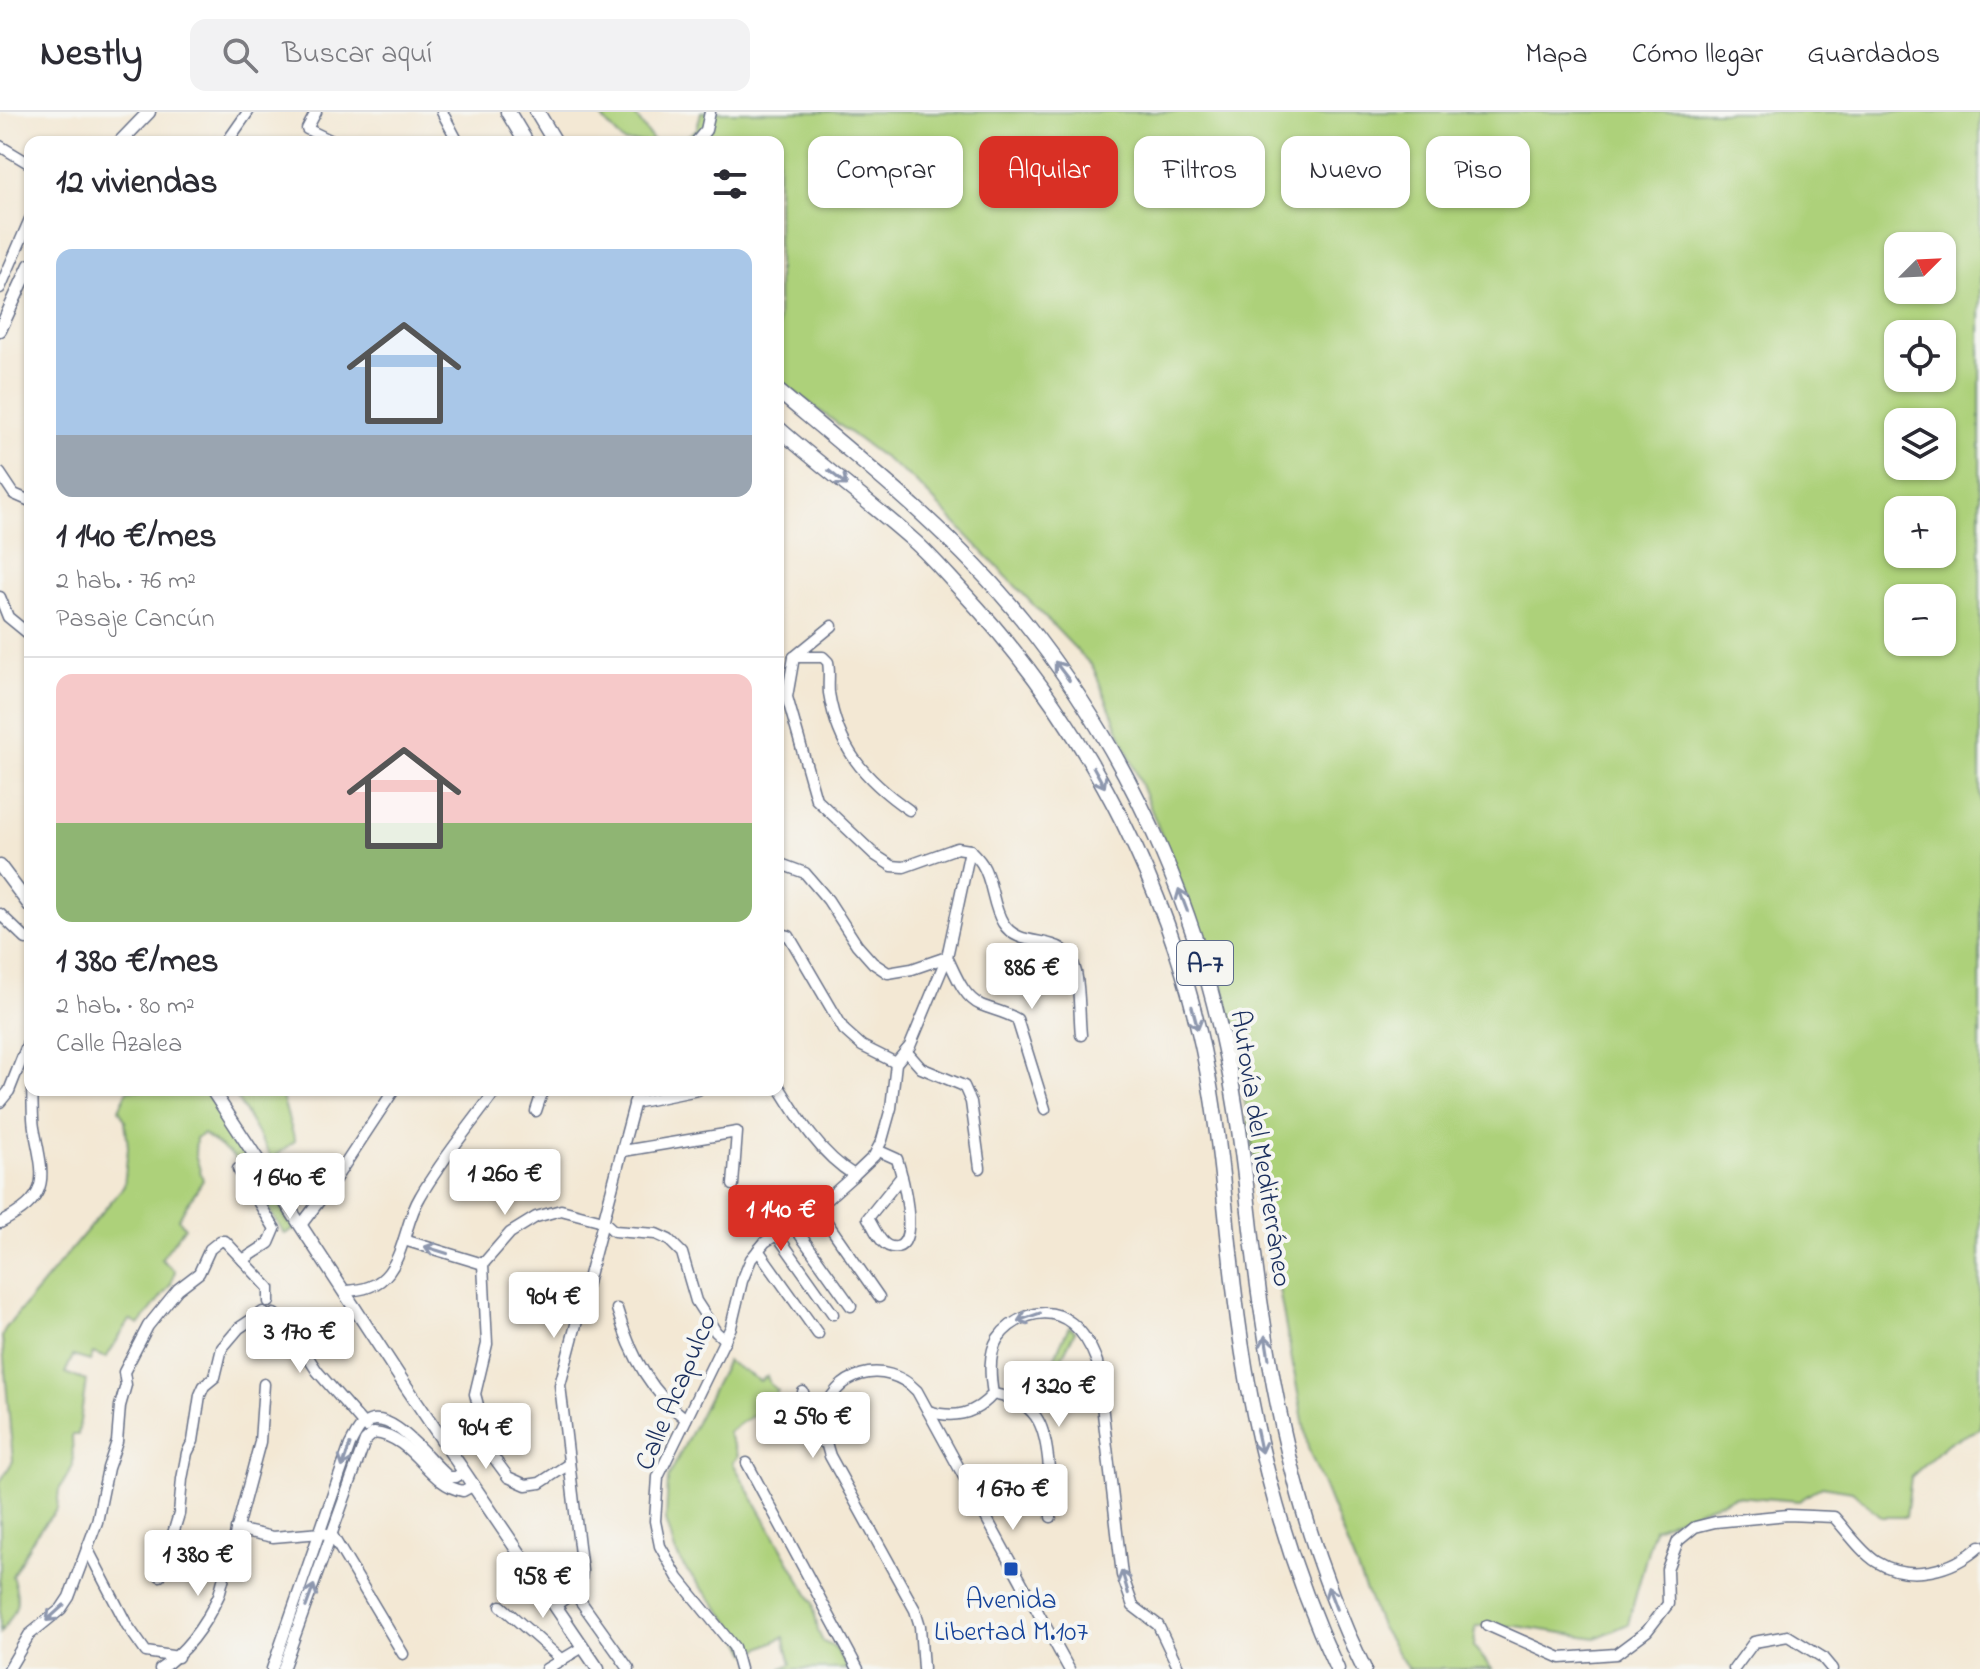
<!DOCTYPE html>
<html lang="es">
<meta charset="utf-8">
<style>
:root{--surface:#fff;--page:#f2f2f3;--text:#2b2b33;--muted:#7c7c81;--line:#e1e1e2;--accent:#d93025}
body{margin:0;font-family:"Indie Flower",sans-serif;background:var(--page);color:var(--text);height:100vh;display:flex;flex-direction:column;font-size:30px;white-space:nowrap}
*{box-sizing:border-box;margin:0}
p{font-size:26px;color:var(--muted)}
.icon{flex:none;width:44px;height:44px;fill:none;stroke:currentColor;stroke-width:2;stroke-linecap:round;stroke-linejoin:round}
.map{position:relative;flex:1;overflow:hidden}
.drawer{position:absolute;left:24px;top:24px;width:760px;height:960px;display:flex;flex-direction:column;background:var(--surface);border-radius:16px;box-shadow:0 2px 6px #0004}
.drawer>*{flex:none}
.guide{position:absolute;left:808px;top:24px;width:760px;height:72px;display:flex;gap:16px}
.needle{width:52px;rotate:66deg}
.tools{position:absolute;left:1884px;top:120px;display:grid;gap:16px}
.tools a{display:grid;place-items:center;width:72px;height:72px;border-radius:16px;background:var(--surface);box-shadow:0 2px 6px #0004;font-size:40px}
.price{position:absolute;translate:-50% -68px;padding:0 18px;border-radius:8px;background:#fff;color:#222;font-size:26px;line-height:52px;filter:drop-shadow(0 2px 4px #0008)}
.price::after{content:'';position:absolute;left:50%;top:48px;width:24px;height:18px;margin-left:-12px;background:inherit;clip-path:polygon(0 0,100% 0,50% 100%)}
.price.on{background:var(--accent);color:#fff}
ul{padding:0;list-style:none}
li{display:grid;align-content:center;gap:16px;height:424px;padding:0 32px}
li+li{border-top:2px solid var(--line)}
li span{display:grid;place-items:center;height:248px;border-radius:16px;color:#555}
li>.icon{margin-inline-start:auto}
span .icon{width:144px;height:144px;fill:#fffc;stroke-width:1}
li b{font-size:34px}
h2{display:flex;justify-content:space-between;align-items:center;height:96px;padding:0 32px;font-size:34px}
.chip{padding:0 28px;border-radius:16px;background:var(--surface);box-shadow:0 2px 6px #0004;font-size:28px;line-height:72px}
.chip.on{background:var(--accent);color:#fff}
header{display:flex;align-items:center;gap:48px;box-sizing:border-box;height:112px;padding:0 40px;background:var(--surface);border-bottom:2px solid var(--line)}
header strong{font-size:38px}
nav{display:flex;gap:44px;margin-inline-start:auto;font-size:28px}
.search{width:560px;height:72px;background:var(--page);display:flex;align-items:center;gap:20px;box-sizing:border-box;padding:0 28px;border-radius:16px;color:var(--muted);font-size:30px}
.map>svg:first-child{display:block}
.green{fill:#add17a;stroke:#64806c;stroke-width:2;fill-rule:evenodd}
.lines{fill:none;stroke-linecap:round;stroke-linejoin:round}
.minor-casing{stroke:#677087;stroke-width:13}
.major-casing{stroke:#677087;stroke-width:15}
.highway-casing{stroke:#677087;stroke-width:17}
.minor{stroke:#fff;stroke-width:10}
.major{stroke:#fff;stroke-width:12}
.highway{stroke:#fff;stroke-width:14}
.oneway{stroke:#8d97ae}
.transit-dot{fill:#1a4fb4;stroke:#f6f6f2;stroke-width:3}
.labels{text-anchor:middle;stroke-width:8;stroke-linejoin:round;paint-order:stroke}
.shield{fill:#f6f6f2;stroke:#5d6b8a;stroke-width:2}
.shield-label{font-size:26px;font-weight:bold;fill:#1b2f5e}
.street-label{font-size:28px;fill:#1b2f5e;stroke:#f6f6f2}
.transit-label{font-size:28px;fill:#164399;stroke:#f6f6f2}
</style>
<header>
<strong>Nestly</strong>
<div class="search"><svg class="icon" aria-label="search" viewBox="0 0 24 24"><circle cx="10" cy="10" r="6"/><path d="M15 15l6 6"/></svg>Buscar aquí</div>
<nav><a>Mapa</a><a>Cómo llegar</a><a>Guardados</a></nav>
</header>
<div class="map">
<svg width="1980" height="1557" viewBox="0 0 1980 1557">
<rect width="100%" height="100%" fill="#f6f6f2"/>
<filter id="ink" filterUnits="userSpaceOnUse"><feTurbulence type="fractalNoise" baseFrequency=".0125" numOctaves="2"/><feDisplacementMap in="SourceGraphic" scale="16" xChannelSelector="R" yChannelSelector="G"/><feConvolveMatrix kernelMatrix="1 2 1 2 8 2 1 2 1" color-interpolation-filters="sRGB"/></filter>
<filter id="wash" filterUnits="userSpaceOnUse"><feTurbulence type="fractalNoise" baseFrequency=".006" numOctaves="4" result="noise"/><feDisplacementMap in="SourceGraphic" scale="32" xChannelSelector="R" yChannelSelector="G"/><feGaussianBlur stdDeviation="1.8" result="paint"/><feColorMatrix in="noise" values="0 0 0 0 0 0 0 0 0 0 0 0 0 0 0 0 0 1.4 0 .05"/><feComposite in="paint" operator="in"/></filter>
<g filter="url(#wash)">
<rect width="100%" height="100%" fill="#f3e8d4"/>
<g class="green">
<polygon points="596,0 633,0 654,30 624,30"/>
<path d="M701 0H1980V1317L1948 1331 1911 1365 1906 1405H1881L1852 1379 1822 1374 1799 1389 1735 1384 1654 1416 1628 1512 1596 1526 1516 1514H1476L1474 1535 1492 1557H1408L1380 1514 1308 1336 1224 877 1093 555 914 368 778 268V30H679L697 17ZM1898 134H1942V178H1898ZM1898 222H1942V266H1898ZM1898 310H1942V354H1898ZM1898 398H1942V442H1898ZM1898 486H1942V530H1898Z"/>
<path d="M128 978H205L295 1117 285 1122 233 1044 203 1022 196 1026 195 1042 203 1068 178 1107 185 1115 161 1147 175 1159 171 1172 139 1213 130 1208 106 1246 93 1241 90 1249 73 1244 65 1261 86 1269 78 1323H72L73 1354 59 1378 57 1397 36 1422 12 1464C22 1490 17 1499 0 1521V1370L13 1349 2 1225 5 1217 124 1074 128 1035 125 1008 119 997Z"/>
<polygon points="232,978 280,978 295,1029 272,1047"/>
<polygon points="1069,1214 1075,1219 1058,1253 1069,1272 1039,1294 1013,1279 1040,1250 1051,1253"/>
<path d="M727 1249 760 1269 767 1264 770 1272 778 1279C761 1305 747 1303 728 1321L738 1344 733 1351 813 1491 818 1519 823 1530 835 1535 848 1557H781L791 1552 784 1525 748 1542 735 1516 684 1455 675 1439 666 1408 668 1366Z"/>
</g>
</g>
<g filter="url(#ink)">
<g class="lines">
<defs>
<g id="minor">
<polyline points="316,0 307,17 334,30"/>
<polyline points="442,0 458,30"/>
<polyline points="227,30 248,0"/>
<polyline points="696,30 706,18 710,0"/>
<polyline points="0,34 30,52"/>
<polyline points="0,176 30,107"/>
<polyline points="0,361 14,382 30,389"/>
<polyline points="0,485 8,505 30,523"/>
<polyline points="794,545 787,585 816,687 875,743 892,754 904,755 957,736 970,738"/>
<path d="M794 545H823L828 550C830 560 828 571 829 581 838 636 864 667 909 698"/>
<polyline points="794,545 832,514"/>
<path d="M970 738C974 742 979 747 982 752 993 769 992 794 1003 811 1022 842 1066 815 1076 860 1080 880 1079 903 1081 923"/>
<path d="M778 751 805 761 828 788 857 833 873 851 888 861 912 857 947 845C955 861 963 885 981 893 993 898 1005 900 1017 907L1045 997"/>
<polyline points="0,802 26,827"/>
<polyline points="778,821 789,824 844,918 862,934 896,951"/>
<polyline points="906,939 921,956 964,974 971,990 980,1056"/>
<path d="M778 973C799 1007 820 1042 854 1063"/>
<polyline points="0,990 9,979 30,926"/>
<polyline points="634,991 698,978"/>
<polyline points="536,999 541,984 537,978"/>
<path d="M877 1038 897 1047C902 1063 920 1130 897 1135 882 1138 875 1117 868 1106L902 1064"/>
<polyline points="623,1039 737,1020 733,1073"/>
<polyline points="238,1057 275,1117 269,1131 243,1148"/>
<polyline points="817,1096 879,1185"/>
<path d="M0 1111C52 1084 44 1067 34 1016 32 1004 33 991 32 978"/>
<polyline points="301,1113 330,1075 394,978"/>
<polyline points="793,1113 851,1194"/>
<polyline points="777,1123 833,1202"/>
<polyline points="404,1128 483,1152 510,1121 536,1105 561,1098 603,1109 614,1119 656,1122 669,1128 682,1141 696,1189 716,1220 725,1228"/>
<polyline points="758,1138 818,1222"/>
<polyline points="483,1152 487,1232 475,1282 491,1342 508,1365 526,1373 540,1371 569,1352"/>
<path d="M345 1179C362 1178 378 1175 389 1160 405 1138 406 1108 420 1085 441 1048 471 1013 496 978"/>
<path d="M617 1197C629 1239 650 1280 686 1307"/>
<polyline points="274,1202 287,1213 317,1259 366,1315"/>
<polyline points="803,1280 812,1312 822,1330"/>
<path d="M993 1282C1009 1285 1026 1290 1036 1305 1051 1326 1050 1379 1051 1405"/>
<path d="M928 1299C954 1307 975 1303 993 1282 990 1264 988 1242 998 1226 1005 1216 1017 1208 1028 1204 1064 1192 1086 1220 1097 1250L1122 1463 1133 1494 1158 1513 1179 1557"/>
<polyline points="747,1351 858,1557"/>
<polyline points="236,1417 273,1425 321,1421 332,1423 403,1542"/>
<polyline points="87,1436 127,1513 146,1540 178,1545"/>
<polyline points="160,1464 179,1402 182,1367 187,1341 193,1329 200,1283 204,1274 215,1265 222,1236 239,1216 263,1200"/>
<polyline points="574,1480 629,1557"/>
<polyline points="556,1493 580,1476 582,1459 560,1273 638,978"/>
<polyline points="501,1494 562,1548"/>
<path d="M1487 1513 1561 1546 1616 1542 1647 1519 1668 1492 1667 1457 1678 1429 1695 1415 1715 1410 1788 1403 1834 1405C1847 1419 1861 1440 1877 1450 1910 1470 1953 1459 1980 1434"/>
<polyline points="9,1557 29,1523 61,1497 69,1485 97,1410 108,1356 117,1330 120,1294 126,1273 124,1260 148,1214 178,1177 199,1161 210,1137 220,1129 225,1129 269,1176 269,1190"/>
<path d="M160 1557C186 1540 206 1511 219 1483L260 1330 264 1272"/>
<path d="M272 1557 350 1333C354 1326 358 1316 364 1312 390 1292 430 1350 449 1365H456L464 1359"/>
<path d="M283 1557 365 1329 374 1321C415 1325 427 1373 463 1379L474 1373"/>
<polyline points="546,1557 583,1535"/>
<polyline points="740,1557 734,1535 678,1466 660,1434 655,1409 658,1365 731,1215 742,1169 751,1147 765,1130 808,1104 852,1065 874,1044 882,1028 891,996 896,951 910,934 947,845 970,738"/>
<path d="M923 1557 920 1514 915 1498 830 1344C826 1331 822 1319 824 1306 831 1259 886 1246 917 1279L1069 1557"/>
<polyline points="1734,1557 1754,1530 1788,1524 1822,1545 1832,1557"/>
</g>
<g id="major">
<polyline points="120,30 149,0"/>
<polyline points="0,218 30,153"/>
<polyline points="0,754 30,794"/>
<polyline points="212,978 401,1267 598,1557"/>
</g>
<g id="highway">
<polyline points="508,0 526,30"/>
<polyline points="537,0 555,30"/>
<path d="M778 279C863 350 953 421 1023 508 1137 650 1208 818 1236 998 1247 1065 1251 1133 1262 1201 1280 1325 1309 1444 1364 1557"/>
<path d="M778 316C822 355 870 390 914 429 931 444 947 463 963 480 1092 618 1180 793 1211 980 1222 1045 1226 1111 1234 1176 1249 1308 1281 1437 1337 1557"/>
</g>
</defs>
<use href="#minor" class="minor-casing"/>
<use href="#major" class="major-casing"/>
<use href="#highway" class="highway-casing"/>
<use href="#minor" class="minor"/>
<use href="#major" class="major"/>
<use href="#highway" class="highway"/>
</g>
<defs><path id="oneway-shaft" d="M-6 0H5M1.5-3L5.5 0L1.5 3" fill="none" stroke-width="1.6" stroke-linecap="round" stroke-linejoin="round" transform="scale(2)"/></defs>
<g class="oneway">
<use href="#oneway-shaft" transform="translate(838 366) rotate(39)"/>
<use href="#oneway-shaft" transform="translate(1062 559) rotate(-127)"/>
<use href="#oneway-shaft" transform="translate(1099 665) rotate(61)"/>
<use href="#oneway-shaft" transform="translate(1183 788) rotate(-111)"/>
<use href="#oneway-shaft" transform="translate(1195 906) rotate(75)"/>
<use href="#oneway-shaft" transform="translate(436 1138) rotate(-163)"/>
<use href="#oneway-shaft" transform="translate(1029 1205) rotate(161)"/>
<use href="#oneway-shaft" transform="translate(1267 1235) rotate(-99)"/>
<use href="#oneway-shaft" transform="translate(1259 1329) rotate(78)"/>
<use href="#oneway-shaft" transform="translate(346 1344) rotate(109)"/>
<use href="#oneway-shaft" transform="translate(1125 1470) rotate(-106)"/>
<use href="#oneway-shaft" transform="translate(310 1484) rotate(-70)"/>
<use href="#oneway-shaft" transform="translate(1332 1486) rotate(-111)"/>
<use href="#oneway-shaft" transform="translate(55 1501) rotate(138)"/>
</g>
</g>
<rect class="transit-dot" x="1003" y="1449" width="16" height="16" rx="4"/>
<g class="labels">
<rect class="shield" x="1177" y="829" width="56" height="44" rx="6"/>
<g class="shield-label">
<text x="1205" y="860">A-7</text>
</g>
<g class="street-label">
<text transform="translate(1263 1036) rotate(81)" y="10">Autovía del Mediterráneo</text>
<text transform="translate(674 1279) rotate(-67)" y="10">Calle Acapulco</text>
</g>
<g class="transit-label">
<text x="1011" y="1496">Avenida<tspan x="1011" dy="32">Libertad M.107</tspan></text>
</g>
</g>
</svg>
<div class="tools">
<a><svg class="needle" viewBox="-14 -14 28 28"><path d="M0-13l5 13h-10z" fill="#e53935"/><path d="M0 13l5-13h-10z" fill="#7c7c81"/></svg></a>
<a><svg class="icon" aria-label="locate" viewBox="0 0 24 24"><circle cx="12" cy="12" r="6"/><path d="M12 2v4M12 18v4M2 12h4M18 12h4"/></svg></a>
<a><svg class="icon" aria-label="layers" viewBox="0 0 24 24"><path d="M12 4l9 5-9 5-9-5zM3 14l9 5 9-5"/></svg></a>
<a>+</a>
<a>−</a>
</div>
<b class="price" style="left:1032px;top:899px">886 €</b>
<b class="price" style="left:505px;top:1105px">1 260 €</b>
<b class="price" style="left:290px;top:1109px">1 640 €</b>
<b class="price on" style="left:781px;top:1141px">1 140 €</b>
<b class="price" style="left:554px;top:1228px">904 €</b>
<b class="price" style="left:300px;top:1263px">3 170 €</b>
<b class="price" style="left:1059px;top:1317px">1 320 €</b>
<b class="price" style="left:813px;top:1348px">2 590 €</b>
<b class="price" style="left:486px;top:1359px">904 €</b>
<b class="price" style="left:1013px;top:1420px">1 670 €</b>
<b class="price" style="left:198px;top:1486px">1 380 €</b>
<b class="price" style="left:543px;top:1508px">958 €</b>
<div class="guide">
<a class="chip">Comprar</a>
<a class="chip on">Alquilar</a>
<a class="chip">Filtros</a>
<a class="chip">Nuevo</a>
<a class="chip">Piso</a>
</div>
<section class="drawer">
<h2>12 viviendas<svg class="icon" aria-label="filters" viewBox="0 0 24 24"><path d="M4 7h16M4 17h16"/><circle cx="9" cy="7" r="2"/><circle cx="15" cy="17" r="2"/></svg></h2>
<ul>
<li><span style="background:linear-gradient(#a9c7e8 75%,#9aa5b1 0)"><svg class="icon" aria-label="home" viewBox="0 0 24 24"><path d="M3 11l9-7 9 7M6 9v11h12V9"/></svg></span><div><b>1 140 €/mes</b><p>2 hab. · 76 m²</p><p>Pasaje Cancún</p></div></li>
<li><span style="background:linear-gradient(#f6c9c9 60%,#8fb573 0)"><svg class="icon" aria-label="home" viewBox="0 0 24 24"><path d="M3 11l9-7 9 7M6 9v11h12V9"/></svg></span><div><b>1 380 €/mes</b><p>2 hab. · 80 m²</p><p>Calle Azalea</p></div></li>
</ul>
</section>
</div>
